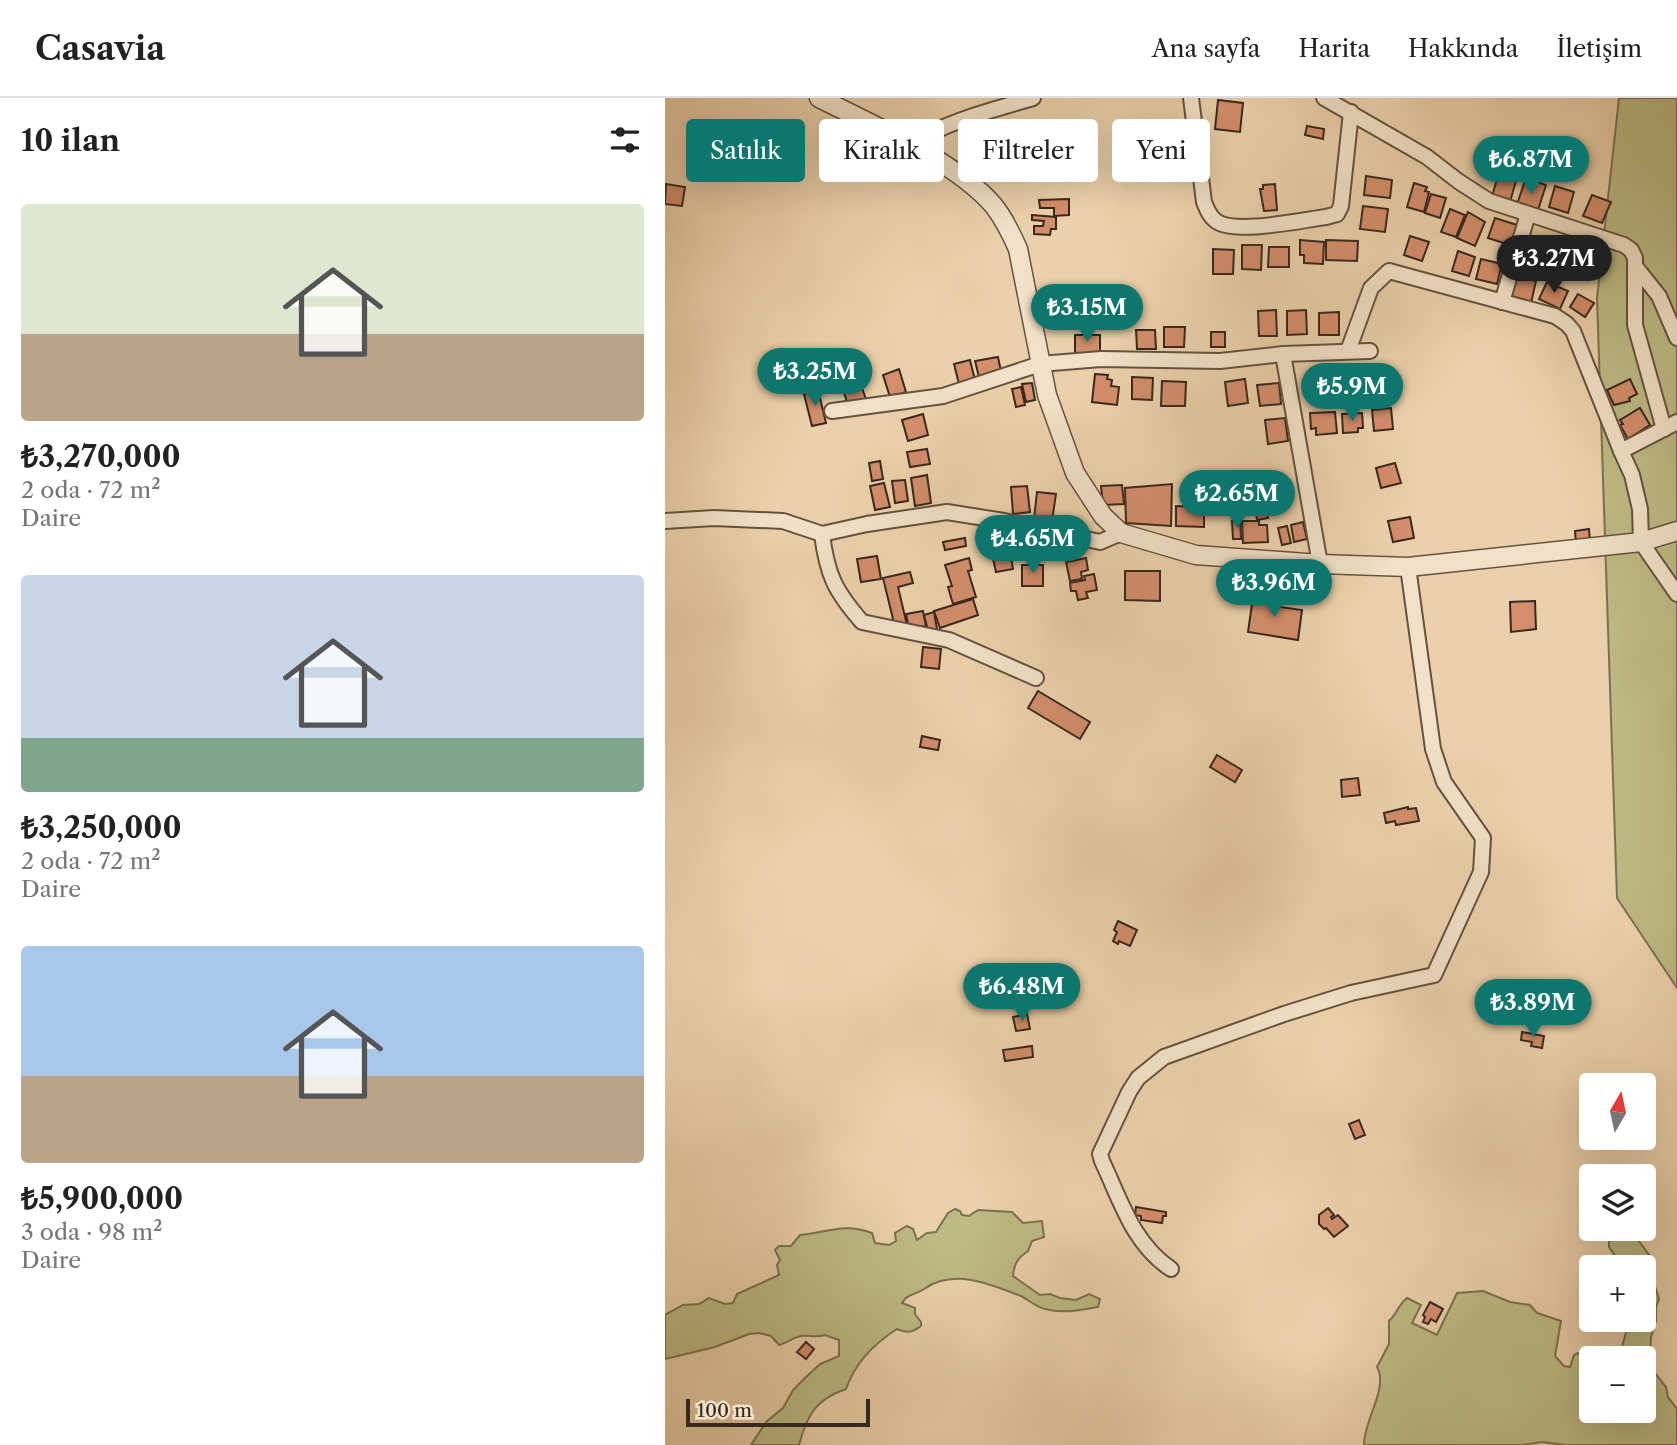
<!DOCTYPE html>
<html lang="tr">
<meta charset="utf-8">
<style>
:root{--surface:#fff;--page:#f2f2f2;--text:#222;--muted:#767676;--line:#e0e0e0;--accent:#0f766e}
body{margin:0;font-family:"Libre Caslon Text",serif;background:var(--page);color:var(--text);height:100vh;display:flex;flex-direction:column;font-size:26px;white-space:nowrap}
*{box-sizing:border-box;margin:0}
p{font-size:23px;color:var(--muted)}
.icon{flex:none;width:38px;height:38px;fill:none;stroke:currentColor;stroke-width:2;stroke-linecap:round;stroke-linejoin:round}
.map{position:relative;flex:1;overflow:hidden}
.sheet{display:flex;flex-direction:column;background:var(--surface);width:665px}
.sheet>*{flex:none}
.banner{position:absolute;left:21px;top:21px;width:665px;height:63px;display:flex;gap:14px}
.needle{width:46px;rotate:9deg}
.controls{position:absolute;left:914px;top:975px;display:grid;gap:14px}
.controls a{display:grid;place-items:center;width:77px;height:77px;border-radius:7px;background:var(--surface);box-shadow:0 7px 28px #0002;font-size:35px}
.scale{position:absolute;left:21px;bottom:18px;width:184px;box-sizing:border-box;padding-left:7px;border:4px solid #39281d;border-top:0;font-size:19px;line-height:24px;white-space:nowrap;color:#39281d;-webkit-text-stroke:5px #f2e1c8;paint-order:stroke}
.price{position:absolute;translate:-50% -60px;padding:0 16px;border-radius:24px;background:var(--accent);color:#fff;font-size:23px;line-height:46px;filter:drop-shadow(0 2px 4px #0008)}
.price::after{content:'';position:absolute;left:50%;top:42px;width:21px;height:16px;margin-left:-10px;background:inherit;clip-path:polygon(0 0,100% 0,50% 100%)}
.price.active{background:#222;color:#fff}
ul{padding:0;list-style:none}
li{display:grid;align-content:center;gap:14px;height:371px;padding:0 21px}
li span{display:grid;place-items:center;height:217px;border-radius:7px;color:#555}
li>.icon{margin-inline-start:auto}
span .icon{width:126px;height:126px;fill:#fffc;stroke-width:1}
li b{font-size:30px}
h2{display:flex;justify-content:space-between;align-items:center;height:84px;padding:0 21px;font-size:30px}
.pill{padding:0 24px;border-radius:7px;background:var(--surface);box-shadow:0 7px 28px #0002;font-size:24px;line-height:63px}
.pill.active{background:var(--accent);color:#fff}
header{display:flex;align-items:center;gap:42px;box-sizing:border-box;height:98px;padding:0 35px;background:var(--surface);border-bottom:2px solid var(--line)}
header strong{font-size:33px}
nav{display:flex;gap:38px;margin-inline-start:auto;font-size:24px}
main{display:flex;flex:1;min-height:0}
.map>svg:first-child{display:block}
.green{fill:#bdba84;stroke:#7b7150;stroke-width:2}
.building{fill:#d38e6b;stroke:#39281d;stroke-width:2}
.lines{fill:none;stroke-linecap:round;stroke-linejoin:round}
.minor-casing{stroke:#665240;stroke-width:18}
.tertiary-casing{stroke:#665240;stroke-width:21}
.minor{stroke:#f2e1c8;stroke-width:14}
.tertiary{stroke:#f2e1c8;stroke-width:18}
</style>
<header>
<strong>Casavia</strong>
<nav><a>Ana sayfa</a><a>Harita</a><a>Hakkında</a><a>İletişim</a></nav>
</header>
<main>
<section class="sheet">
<h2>10 ilan<svg class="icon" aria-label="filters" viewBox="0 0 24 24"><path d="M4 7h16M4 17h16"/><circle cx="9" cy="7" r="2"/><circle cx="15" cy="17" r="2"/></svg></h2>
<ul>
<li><span style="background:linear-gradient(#dfe7d0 60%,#b9a48a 0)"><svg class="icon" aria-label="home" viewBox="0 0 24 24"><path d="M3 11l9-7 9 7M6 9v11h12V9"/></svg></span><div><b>₺3,270,000</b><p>2 oda · 72 m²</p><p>Daire</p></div></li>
<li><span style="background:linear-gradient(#c9d6e8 75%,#7fa58c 0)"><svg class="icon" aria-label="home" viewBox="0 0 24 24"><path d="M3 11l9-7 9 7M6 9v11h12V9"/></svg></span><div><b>₺3,250,000</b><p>2 oda · 72 m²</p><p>Daire</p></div></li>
<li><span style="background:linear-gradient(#a9c7e8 60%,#b9a48a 0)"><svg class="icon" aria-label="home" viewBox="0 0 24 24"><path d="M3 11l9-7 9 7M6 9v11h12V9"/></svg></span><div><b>₺5,900,000</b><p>3 oda · 98 m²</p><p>Daire</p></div></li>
</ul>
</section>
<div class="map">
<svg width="1012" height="1347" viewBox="0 0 1012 1347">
<rect width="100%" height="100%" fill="#ebd1ab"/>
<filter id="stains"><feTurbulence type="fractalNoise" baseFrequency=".00286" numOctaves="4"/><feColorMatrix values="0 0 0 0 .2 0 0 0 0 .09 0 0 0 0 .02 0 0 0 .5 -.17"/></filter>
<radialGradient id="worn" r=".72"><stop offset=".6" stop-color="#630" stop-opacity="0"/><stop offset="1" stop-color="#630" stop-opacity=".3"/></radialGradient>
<g class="green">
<polygon points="954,0 1012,0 1012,890 952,800 932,200"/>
<path d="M290 1111 295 1113 297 1117 304 1118 313 1112 347 1114 358 1125 377 1123 379 1139 367 1143 363 1153C353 1160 349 1165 348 1178L375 1197 385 1196 395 1200 411 1202 424 1196 435 1201 433 1209C416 1212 398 1216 380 1211 371 1209 364 1202 356 1198 325 1186 289 1170 259 1191 250 1197 242 1196 237 1205L250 1210V1216L256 1224V1228C247 1235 242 1235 232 1231 210 1245 190 1265 181 1291 151 1301 142 1317 134 1347H86L101 1324 118 1310 128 1292 140 1280 155 1266 174 1258V1242L160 1237C151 1240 145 1237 136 1238 129 1239 122 1245 114 1247L106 1238 94 1235 84 1236 50 1249 0 1261V1217L18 1207 34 1206 44 1200 60 1206 68 1205 72 1196 114 1177 112 1167 115 1162 110 1152 114 1148H126L135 1137C161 1135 179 1124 207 1135L210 1145 224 1147 231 1143 230 1135 242 1128 248 1131 252 1142 262 1135 271 1134 283 1115Z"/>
<path d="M941 1131H965L990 1165 987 1179 994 1201 991 1209V1223L986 1239 985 1261 986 1270 1001 1289 1003 1299 1012 1311V1347H900L877 1344 857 1347H699C698 1323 724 1291 712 1269L724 1246V1223C732 1216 733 1207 742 1200L756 1207 747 1225 772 1237 792 1195 818 1193 845 1204 865 1207 872 1215 896 1223 890 1258 899 1268 905 1269 909 1257 913 1255 926 1267V1312H978V1260H956C955 1246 963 1236 963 1222H978V1169H958L944 1149V1134Z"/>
</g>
<g class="building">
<polygon points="553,2 578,5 575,34 550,31"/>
<polygon points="642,28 659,31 658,41 640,37"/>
<polygon points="701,78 727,82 725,100 699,97"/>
<polygon points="833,78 851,83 845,104 827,98"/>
<polygon points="861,80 881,87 872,115 851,109"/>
<polygon points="749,85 762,89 760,93 764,94 759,114 742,109"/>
<polygon points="1,86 20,89 17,108 0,106"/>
<polygon points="610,86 612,112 599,113 595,91 598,91 598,87"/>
<polygon points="890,88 909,94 903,115 884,109"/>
<polygon points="766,96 781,100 775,120 760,115"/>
<polygon points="927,97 946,104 937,125 918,118"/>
<polygon points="404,101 404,117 389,118 389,110 375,110 374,102"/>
<polygon points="698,108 723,111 720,134 695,131"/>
<polygon points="785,111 800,117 791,139 776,134"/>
<polygon points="803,114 820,124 810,148 792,140"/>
<polygon points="367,117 391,119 391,131 386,131 385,137 369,136 369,128 378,128 379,123 367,122"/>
<polygon points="830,120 852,127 845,147 823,140"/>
<polygon points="745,138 764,144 757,163 739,157"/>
<polygon points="865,141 886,148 879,168 858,161"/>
<polygon points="635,142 659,144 658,166 639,165 639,157 635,157"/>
<polygon points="661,142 693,143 692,163 661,162"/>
<polygon points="577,147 597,147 596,172 577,171"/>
<polygon points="604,149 624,149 624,169 603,169"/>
<polygon points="906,150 923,156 916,176 890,167 895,151 905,154"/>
<polygon points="548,151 569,152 568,176 548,176"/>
<polygon points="793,153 810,159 804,178 787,173"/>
<polygon points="816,161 837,166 832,186 811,181"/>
<polygon points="851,178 871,183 866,205 846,201"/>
<polygon points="882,184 903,193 895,211 874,201"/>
<polygon points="913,196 929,205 920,219 905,209"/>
<rect x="451" y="201" width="13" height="12"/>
<rect x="406" y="206" width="25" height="22"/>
<polygon points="611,212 612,238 594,238 593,213"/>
<polygon points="641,212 642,236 622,237 622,213"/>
<polygon points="674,214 674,237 654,237 654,215"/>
<polygon points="499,229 520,229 519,249 499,249"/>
<polygon points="471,232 490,232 491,251 472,251"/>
<rect x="546" y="234" width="14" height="15"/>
<rect x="410" y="237" width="25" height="19"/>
<polygon points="333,259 337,278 315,283 310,263"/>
<polygon points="305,262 310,282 294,286 289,266"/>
<polygon points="234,271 241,294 225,299 218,277"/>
<polygon points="430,276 443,277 442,281 447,282 446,288 454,289 452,307 427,304"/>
<rect x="708" y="278" width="18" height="23"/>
<polygon points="467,279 488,280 487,302 467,301"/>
<polygon points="194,280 201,302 183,307 176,285"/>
<polygon points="580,281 583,305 563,308 560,284"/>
<polygon points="965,281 972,296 964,300 965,303 949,307 942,292"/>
<polygon points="497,283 521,284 520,308 496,308"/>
<polygon points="367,285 370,302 361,304 357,286"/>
<polygon points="614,285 616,306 595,308 592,287"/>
<polygon points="356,289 360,307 351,309 347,291"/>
<polygon points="153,292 161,325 147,328 139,296"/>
<polygon points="726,310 728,331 709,333 707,312"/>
<polygon points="975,310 985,327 963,341 955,327 958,326 955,322"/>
<polygon points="670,314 672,335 651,337 651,330 646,331 645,315"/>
<polygon points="697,315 698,330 693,330 693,334 678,335 677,316"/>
<polygon points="258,316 263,337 243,343 237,322"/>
<polygon points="620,320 623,343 603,346 600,322"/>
<polygon points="262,351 265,366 245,369 242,354"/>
<polygon points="215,363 218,381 207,383 204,365"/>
<polygon points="730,365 736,385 716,390 711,370"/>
<polygon points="262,377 266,405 250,408 246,380"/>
<polygon points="240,382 243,403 230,405 227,383"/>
<polygon points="219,385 225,409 210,412 205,388"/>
<polygon points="507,386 506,428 461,425 460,390"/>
<polygon points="457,387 459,406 438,407 436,388"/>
<polygon points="362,388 365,414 348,416 346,389"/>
<polygon points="372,394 391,396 387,423 369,421"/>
<polygon points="532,404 539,404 539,429 511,428 511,408 532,409"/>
<polygon points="601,407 603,420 592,422 590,408"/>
<polygon points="745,419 749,440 728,444 723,423"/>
<polygon points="575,422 576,441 568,441 567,423"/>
<polygon points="577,423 594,423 594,427 602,427 603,444 578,445"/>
<polygon points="638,424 642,441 629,444 626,427"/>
<polygon points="622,428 626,445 617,447 613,430"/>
<polygon points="327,430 338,430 337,446 326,445"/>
<polygon points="924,431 925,444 911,445 910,433"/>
<polygon points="300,440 301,448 280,452 278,444"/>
<polygon points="345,453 348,471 331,474 327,456"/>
<polygon points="212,458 216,481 196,484 192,461"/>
<polygon points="304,460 307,472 303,473 311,499 288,506 283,489 287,488 280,467"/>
<polygon points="421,460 423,472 416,474 417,481 405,483 401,464"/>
<rect x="357" y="467" width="21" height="21"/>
<polygon points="460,473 495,473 495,503 460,502"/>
<polygon points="245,474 248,485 233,489 242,527 229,525 218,480"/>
<polygon points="607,475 640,480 638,492 605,487"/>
<polygon points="429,476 432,492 421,494 423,500 413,502 411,493 406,493 405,485 420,482 419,478"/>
<polygon points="571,482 585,484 583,499 569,497"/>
<polygon points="603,488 616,491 614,502 601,500"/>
<polygon points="588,499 616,504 615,509 637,512 633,542 583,534"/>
<polygon points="308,501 313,517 275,530 269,513"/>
<polygon points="870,503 871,531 846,534 845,504"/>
<polygon points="258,513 261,528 244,531 241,516"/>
<polygon points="269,514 272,531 263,533 259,517"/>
<polygon points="258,549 276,551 274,571 256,569"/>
<polygon points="373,593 425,624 415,641 363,610"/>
<polygon points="257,638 275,642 273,652 255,649"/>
<polygon points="552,657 577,672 570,684 545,669"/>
<polygon points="693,680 695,697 677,699 676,682"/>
<polygon points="743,709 743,711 751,710 754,723 731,727 730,723 721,725 719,715"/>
<polygon points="453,823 472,832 465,848 454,843 453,846 448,843 452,834 449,832"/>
<polygon points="362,916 365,931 351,933 348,919"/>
<polygon points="857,934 879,938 877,950 866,948 867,944 856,942"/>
<polygon points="367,948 368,959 340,963 338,952"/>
<polygon points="694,1022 700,1037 690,1041 684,1026"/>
<polygon points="471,1109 501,1114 501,1118 498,1118 497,1125 476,1122 476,1118 470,1117"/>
<polygon points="663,1110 669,1117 666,1119 667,1121 673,1117 683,1128 669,1139 661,1130 659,1131 654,1126 654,1117"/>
<polygon points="765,1204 778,1211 771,1224 766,1221 763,1226 758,1224 760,1219 758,1217"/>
<polygon points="141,1244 149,1251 141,1261 132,1254"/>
</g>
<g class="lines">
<defs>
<g id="minor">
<path d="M526 0 539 104C542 111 544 118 551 123 569 137 638 122 661 119L672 116 676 108 686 14"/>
<polyline points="659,0 762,59 793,83 824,103 959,147 966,152 970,160 970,227 999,331"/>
<path d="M244 47C283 23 324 13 368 0"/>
<polyline points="970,168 994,198 1012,240"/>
<polyline points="837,204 863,116"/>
<polyline points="683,253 706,190 724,173 890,218 902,226 908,233 956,353"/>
<polyline points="618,256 655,466"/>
<polyline points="167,313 278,298 375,266 436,261 555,263 618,256 705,253"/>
<polyline points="1012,324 956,353 967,377 975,411 976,444 1012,496"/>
<polyline points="0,423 49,420 118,423 157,436 202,426 282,414 339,423 435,444 456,435"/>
<path d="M157 436C162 477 170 493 197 524L284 542 371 580"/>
<path d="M506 1171C468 1146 456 1103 437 1063L435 1056 464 994 473 980 499 959 619 916 686 895 769 877 816 774 818 740 779 684 768 651 743 469"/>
</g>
<path id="tertiary" d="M154 0C206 26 292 64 329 108 339 121 346 135 353 151L382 297 410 375 438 418 456 435 531 457 655 466 743 469 976 444 1012 433"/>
</defs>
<use href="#minor" class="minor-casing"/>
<use href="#tertiary" class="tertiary-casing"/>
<use href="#minor" class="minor"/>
<use href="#tertiary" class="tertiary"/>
</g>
<rect width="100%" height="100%" filter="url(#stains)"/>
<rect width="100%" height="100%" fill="url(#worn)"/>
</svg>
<div class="controls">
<a><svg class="needle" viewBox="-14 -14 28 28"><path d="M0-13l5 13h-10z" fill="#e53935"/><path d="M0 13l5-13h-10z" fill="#767676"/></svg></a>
<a><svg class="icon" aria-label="layers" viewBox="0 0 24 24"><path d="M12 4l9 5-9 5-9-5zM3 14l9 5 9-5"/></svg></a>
<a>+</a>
<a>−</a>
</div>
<div class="scale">100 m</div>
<b class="price" style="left:866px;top:98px">₺6.87M</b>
<b class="price active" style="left:889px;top:197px">₺3.27M</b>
<b class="price" style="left:422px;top:246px">₺3.15M</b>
<b class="price" style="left:150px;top:310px">₺3.25M</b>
<b class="price" style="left:687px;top:325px">₺5.9M</b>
<b class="price" style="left:572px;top:432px">₺2.65M</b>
<b class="price" style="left:368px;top:477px">₺4.65M</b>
<b class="price" style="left:609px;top:521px">₺3.96M</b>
<b class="price" style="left:357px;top:925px">₺6.48M</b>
<b class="price" style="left:868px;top:941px">₺3.89M</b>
<div class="banner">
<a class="pill active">Satılık</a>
<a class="pill">Kiralık</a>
<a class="pill">Filtreler</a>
<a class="pill">Yeni</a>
</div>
</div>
</main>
